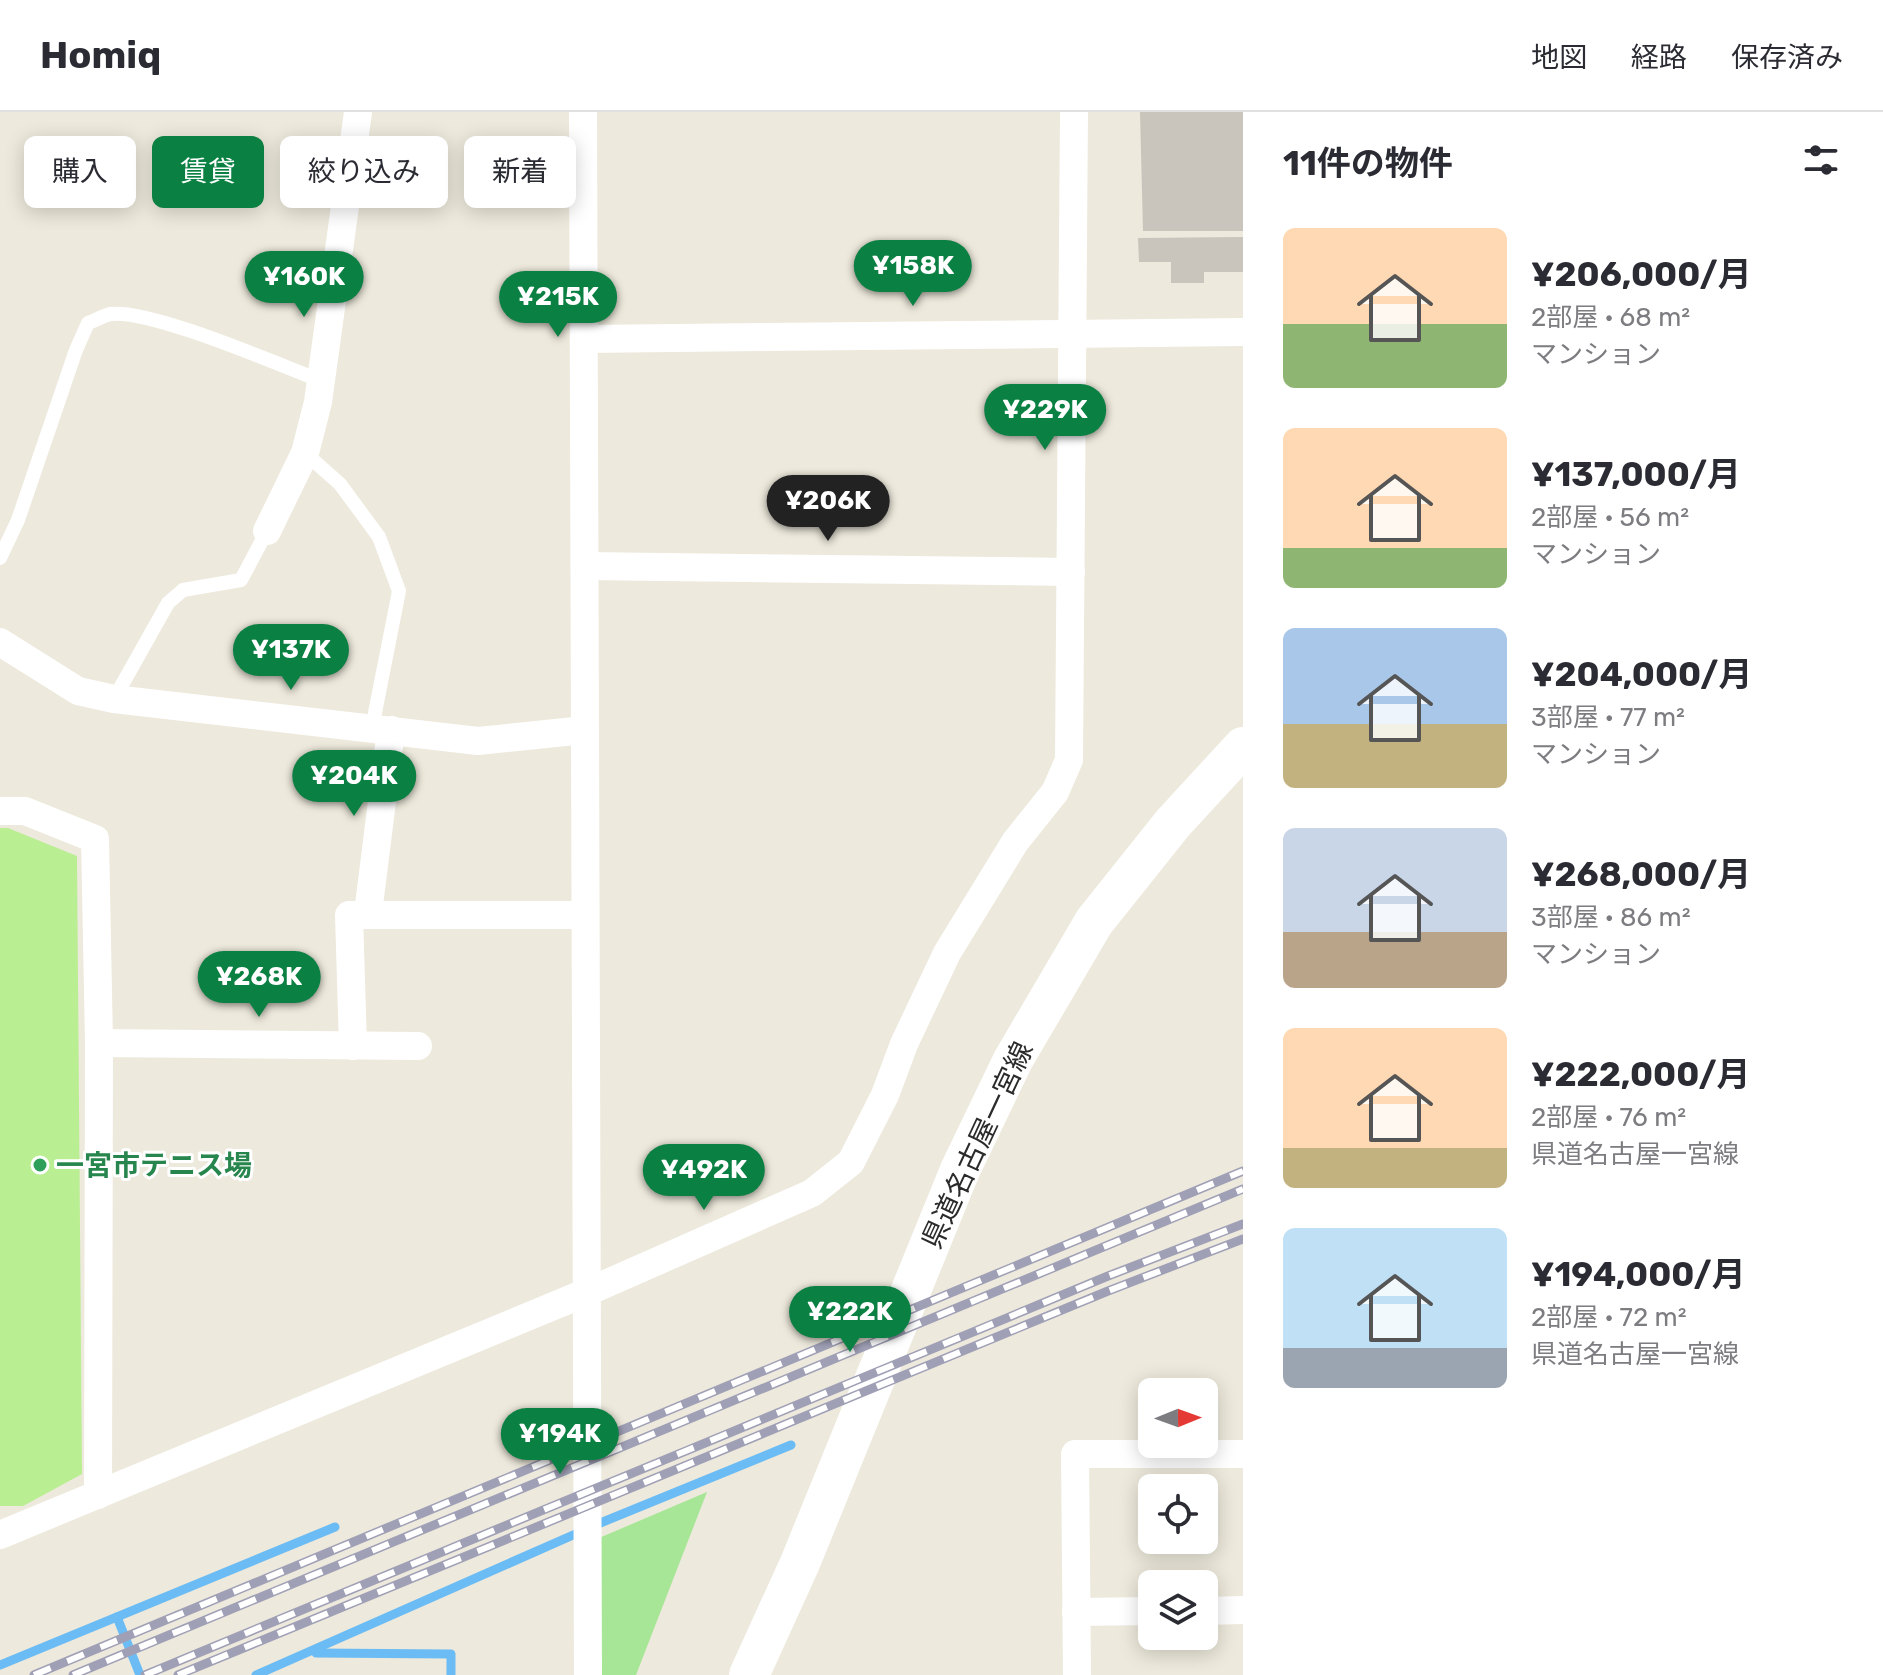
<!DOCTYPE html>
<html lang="ja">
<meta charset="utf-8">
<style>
:root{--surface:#fff;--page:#f2f2f3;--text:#2b2b33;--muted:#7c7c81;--line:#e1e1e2;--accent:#0b8043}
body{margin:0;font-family:Rubik,"Noto Sans JP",sans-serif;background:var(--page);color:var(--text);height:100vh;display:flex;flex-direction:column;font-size:30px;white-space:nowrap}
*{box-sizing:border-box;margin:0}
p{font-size:26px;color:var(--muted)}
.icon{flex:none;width:44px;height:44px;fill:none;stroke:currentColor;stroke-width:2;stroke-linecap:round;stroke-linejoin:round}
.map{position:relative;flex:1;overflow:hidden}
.drawer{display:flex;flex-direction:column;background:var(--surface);width:640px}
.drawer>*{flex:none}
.banner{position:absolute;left:24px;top:24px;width:760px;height:72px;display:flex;gap:16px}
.needle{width:52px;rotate:89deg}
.fabs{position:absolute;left:1138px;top:1266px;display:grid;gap:16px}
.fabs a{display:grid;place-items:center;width:80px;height:80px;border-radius:12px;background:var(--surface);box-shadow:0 4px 20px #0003;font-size:40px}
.price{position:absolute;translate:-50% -68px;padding:0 18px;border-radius:28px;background:var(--accent);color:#fff;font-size:26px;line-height:52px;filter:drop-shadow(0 2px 4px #0008)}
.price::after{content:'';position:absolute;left:50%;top:48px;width:24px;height:18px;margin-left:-12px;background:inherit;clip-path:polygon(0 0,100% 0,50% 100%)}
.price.on{background:#222;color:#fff}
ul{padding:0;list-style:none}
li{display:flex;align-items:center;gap:24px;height:200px;padding:0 40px}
li span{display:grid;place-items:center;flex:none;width:224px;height:160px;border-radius:12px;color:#555}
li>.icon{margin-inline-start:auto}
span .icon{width:96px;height:96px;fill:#fffc;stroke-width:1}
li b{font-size:34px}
h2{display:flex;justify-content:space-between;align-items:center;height:96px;padding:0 40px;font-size:34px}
.pill{padding:0 28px;border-radius:12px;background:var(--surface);box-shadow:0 4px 20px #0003;font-size:28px;line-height:72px}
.pill.on{background:var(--accent);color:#fff}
header{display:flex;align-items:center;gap:48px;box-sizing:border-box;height:112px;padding:0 40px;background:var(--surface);border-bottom:2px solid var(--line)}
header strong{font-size:38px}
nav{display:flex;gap:44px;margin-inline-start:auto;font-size:28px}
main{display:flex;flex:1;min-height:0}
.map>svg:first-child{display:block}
.green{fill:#a7e696}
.pitch{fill:#baee92}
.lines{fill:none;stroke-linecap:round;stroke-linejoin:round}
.stream{stroke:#6bbcf4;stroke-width:9}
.building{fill:#c9c5bc}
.service{stroke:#fff;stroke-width:14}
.minor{stroke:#fff;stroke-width:28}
.secondary{stroke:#fff;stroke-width:40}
.rail-casing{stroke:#9f9fb6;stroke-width:9}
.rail{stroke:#fff;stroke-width:6;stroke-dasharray:18;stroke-linecap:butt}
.leisure-dot{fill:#2e9e5b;stroke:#fff;stroke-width:3}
.labels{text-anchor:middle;stroke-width:6;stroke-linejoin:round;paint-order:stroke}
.street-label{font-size:28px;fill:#2b2b2b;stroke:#fff}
.leisure-label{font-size:28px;font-weight:bold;fill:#27864d;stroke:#fff;text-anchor:start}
</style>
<header>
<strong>Homiq</strong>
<nav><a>地図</a><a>経路</a><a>保存済み</a></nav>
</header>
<main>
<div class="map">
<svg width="1243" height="1563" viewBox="0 0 1243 1563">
<rect width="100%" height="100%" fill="#ede9dc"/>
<polygon class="green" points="707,1380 636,1563 599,1563 599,1426"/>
<polygon class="pitch" points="0,716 8,716 77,744 82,1362 23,1394 0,1394"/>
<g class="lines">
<g class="stream">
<polyline points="593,1414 791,1333"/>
<polyline points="117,1505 140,1563"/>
<polyline points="316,1541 451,1542 451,1563"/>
<polyline points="0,1553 335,1415"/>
<polyline points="256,1563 580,1420"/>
</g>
</g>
<g class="building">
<polygon points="1140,0 1243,0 1243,119 1143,119"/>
<polygon points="1243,125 1243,160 1204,160 1204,171 1171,171 1171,150 1139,150 1138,126"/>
</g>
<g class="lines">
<g class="service">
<polyline points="305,341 340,372 379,425 399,479 372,616"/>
<path d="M0 446 18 408 76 238 88 211C95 209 104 203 111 202 151 197 279 253 322 269"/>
<polyline points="114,587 168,491 183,478 241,468 267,419"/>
</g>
<g class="minor">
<polyline points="583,0 588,1563"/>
<polyline points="584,227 1243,220"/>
<polyline points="267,419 305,341 318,290 358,0"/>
<polyline points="585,454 1071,460"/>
<polyline points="0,530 78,579 114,587 478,629 585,618"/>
<polyline points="0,699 25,699 95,727 99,931 98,1383"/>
<polyline points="368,801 391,618"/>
<polyline points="99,931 418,934"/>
<polyline points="353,934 349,803 585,803"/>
<polyline points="0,1423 585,1181 812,1081 851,1050 885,983 904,932 947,841 1015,730 1055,680 1069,648 1074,0"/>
<polyline points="1204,1499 1243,1498"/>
<polyline points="1076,1500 1152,1499"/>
<polyline points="1077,1563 1075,1342 1243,1342"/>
</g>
<polyline class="secondary" points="749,1563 800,1451 960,1058 1013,948 1094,810 1173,711 1243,635"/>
<defs>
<g id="rail">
<polyline points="34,1563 1243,1059"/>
<polyline points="73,1563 1243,1077"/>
<polyline points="145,1563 1108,1164 1243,1112"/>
<polyline points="178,1563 1108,1179 1243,1127"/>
</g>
</defs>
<use href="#rail" class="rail-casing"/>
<use href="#rail" class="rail"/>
</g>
<circle class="leisure-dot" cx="40" cy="1053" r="8"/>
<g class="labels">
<g class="street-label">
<text transform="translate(977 1033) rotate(-65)" y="10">県道名古屋一宮線</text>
</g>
<g class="leisure-label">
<text x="56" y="1063">一宮市テニス場</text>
</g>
</g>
</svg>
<div class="fabs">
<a><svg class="needle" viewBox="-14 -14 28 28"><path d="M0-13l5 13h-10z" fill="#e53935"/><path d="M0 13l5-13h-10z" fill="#7c7c81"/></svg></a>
<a><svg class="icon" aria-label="locate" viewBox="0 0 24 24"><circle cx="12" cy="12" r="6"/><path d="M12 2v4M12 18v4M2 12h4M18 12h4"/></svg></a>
<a><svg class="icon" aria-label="layers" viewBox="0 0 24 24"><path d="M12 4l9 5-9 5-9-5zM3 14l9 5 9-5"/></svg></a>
</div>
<b class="price" style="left:913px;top:196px">¥158K</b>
<b class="price" style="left:304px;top:207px">¥160K</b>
<b class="price" style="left:558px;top:227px">¥215K</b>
<b class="price" style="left:1045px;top:340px">¥229K</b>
<b class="price on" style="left:828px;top:431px">¥206K</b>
<b class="price" style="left:291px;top:580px">¥137K</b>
<b class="price" style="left:354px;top:706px">¥204K</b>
<b class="price" style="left:259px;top:907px">¥268K</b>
<b class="price" style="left:704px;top:1100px">¥492K</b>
<b class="price" style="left:850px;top:1242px">¥222K</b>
<b class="price" style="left:560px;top:1364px">¥194K</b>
<div class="banner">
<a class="pill">購入</a>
<a class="pill on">賃貸</a>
<a class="pill">絞り込み</a>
<a class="pill">新着</a>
</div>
</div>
<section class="drawer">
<h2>11件の物件<svg class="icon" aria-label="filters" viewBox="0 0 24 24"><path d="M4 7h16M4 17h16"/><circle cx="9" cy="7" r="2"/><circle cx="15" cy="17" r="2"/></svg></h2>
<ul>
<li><span style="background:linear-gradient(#ffd9b3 60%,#8fb573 0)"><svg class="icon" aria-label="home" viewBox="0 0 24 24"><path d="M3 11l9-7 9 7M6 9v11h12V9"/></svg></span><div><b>¥206,000/月</b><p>2部屋 · 68 m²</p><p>マンション</p></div></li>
<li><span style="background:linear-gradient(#ffd9b3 75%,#8fb573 0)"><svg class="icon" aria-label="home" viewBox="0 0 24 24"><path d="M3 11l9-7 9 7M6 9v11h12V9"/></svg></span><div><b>¥137,000/月</b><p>2部屋 · 56 m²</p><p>マンション</p></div></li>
<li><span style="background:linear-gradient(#a9c7e8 60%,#c2b280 0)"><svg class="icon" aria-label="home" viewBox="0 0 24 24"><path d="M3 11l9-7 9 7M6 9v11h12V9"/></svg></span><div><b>¥204,000/月</b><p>3部屋 · 77 m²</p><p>マンション</p></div></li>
<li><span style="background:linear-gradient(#c9d6e8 65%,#b9a48a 0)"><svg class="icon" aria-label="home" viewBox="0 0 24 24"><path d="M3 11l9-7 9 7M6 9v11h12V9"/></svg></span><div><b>¥268,000/月</b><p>3部屋 · 86 m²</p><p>マンション</p></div></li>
<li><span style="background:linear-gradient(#ffd9b3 75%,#c2b280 0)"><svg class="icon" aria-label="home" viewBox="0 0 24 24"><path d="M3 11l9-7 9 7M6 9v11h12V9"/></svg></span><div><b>¥222,000/月</b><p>2部屋 · 76 m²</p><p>県道名古屋一宮線</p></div></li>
<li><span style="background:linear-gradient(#bfe0f5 75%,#9aa5b1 0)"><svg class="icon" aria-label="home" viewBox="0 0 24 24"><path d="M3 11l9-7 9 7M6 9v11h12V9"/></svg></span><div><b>¥194,000/月</b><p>2部屋 · 72 m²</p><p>県道名古屋一宮線</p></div></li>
</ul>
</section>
</main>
